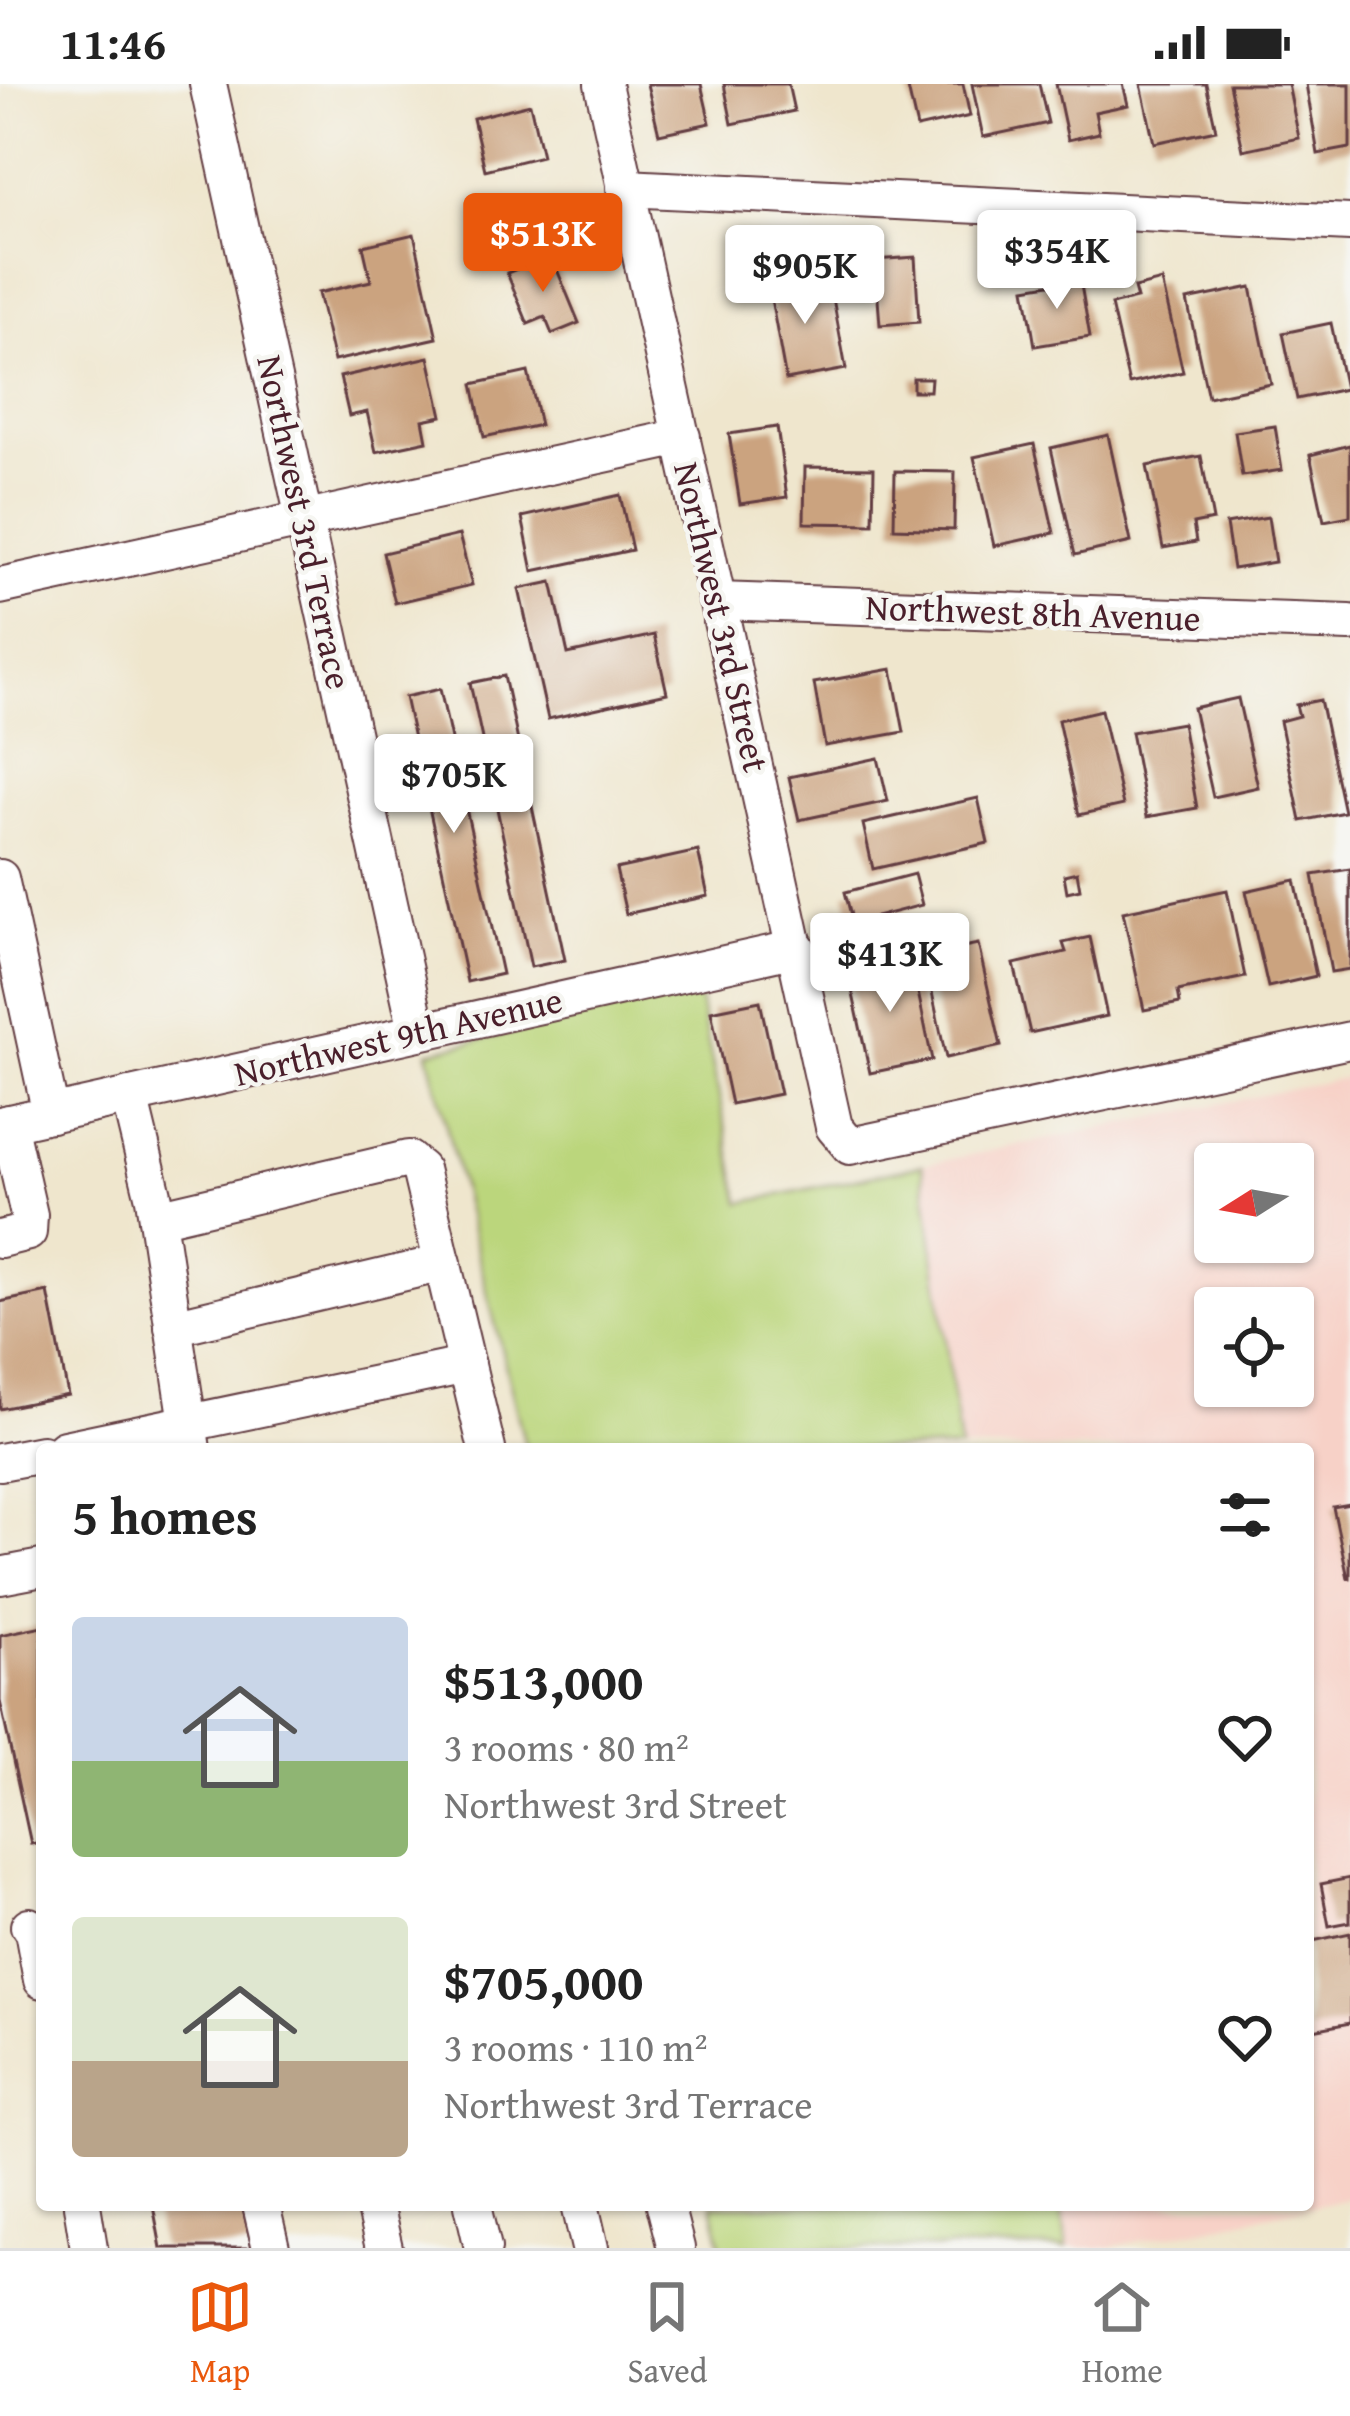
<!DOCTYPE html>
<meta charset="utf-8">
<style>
:root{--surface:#fff;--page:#f6f6f6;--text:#222;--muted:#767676;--line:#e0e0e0;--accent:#ea580c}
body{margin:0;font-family:"Gentium Book Plus",serif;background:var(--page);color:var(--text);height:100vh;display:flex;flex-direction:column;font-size:45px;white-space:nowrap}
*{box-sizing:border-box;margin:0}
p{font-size:39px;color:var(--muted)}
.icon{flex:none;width:66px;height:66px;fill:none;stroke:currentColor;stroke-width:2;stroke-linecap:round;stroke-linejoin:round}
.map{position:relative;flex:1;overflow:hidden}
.drawer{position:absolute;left:36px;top:1359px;width:1278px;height:768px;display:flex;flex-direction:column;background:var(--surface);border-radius:12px;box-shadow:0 3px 9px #0004}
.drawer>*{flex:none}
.needle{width:78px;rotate:259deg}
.tools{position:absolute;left:1194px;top:1059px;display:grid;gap:24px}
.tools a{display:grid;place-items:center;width:120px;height:120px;border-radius:12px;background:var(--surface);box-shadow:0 3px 9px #0004;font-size:60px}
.price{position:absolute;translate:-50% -102px;padding:0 27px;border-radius:12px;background:#fff;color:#222;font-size:39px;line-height:78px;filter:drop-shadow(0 3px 6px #0008)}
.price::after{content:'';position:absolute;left:50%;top:72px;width:36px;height:27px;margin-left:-18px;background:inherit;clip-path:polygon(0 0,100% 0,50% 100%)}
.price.current{background:var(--accent);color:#fff}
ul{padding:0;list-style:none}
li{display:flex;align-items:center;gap:36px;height:300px;padding:0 36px}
li span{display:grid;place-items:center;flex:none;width:336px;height:240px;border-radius:12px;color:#555}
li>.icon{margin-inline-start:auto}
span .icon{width:144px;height:144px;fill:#fffc;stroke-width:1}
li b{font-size:51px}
h2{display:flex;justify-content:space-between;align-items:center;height:144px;padding:0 36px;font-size:51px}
.status{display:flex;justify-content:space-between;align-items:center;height:84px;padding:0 60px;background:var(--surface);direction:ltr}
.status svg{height:33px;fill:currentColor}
.tab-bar{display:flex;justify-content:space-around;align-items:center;height:168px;border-top:3px solid var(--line);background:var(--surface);font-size:33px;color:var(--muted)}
.tab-bar a{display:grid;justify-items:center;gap:6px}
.tab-bar .current{color:var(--accent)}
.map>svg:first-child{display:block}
.built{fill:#f7d1c7;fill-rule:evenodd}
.green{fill:#bbd67b;stroke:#827a53;stroke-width:3}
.building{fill:#cba37f}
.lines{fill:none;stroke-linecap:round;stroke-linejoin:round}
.minor-casing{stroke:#633d43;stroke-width:40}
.minor{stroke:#fff;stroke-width:36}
.labels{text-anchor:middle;stroke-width:9;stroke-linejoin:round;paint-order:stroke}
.street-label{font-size:36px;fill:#4a1f2b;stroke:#f6f6f2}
</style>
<div class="status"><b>11:46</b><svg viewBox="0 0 49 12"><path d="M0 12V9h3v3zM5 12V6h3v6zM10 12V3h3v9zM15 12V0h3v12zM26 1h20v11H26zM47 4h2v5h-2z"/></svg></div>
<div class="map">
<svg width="1350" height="2164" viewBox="0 0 1350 2164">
<rect width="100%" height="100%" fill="#f6f6f2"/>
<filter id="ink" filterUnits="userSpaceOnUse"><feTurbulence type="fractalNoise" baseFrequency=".00833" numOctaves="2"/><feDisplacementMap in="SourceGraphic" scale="24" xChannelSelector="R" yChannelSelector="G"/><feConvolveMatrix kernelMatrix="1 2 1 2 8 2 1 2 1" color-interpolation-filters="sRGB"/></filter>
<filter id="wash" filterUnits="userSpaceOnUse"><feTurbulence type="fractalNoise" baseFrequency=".004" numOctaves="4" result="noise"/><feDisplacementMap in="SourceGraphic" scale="48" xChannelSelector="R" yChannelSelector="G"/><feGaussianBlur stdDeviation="2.7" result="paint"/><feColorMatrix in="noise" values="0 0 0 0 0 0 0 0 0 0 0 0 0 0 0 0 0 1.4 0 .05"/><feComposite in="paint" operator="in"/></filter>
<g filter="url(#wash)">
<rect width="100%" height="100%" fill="#efe6cd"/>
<path class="built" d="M1350 993V2114L1105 2164H1067L1061 2121H1308V1365H960L922 1081ZM1215 1080H1293V1158H1215ZM1215 1224H1293V1302H1215Z"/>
<g class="green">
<polygon points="697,905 741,1119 922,1081 960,1365 526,1365 428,968"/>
<polygon points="712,2121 1061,2121 1067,2164 722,2164"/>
</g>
<g id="blocks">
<g class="building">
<polygon points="647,0 701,0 710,39 659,50"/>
<polygon points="724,0 788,0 794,27 732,40"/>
<polygon points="907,0 963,0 970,32 917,44"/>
<polygon points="972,0 1039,0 1048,39 983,53"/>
<polygon points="1056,0 1123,0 1128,21 1095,28 1099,49 1068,56"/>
<polygon points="1141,0 1206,0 1216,46 1154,59"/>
<polygon points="1229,0 1288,0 1299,54 1243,66"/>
<polygon points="1306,0 1350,0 1350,64 1318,70"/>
<polygon points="530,20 542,72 485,86 473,34"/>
<polygon points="414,150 437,254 334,277 318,209 371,197 363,162"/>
<polygon points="551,171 579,239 552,250 545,233 528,240 507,189"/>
<polygon points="915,173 919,238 880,241 875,176"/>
<polygon points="805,186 809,213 832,209 846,285 786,296 767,193"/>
<polygon points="1080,195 1090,253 1035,262 1025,204"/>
<polygon points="1162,197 1183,288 1129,300 1111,221 1137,215 1134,204"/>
<polygon points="1251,203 1271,300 1208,313 1187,216"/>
<polygon points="1331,239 1345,305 1297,315 1283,249"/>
<polygon points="429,273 442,332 423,336 427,357 376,368 367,328 349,332 340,293"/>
<polygon points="528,288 540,341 484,353 473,300"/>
<polygon points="913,294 931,294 930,307 913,307"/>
<polygon points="1275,342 1282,386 1242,392 1235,348"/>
<polygon points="777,343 787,413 740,420 729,350"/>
<polygon points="1108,351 1131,458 1075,471 1051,364"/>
<polygon points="1034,360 1054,449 994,462 974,373"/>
<polygon points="1350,361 1350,432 1324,437 1310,371"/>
<polygon points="1201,372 1213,436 1193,440 1196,458 1163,464 1147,382"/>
<polygon points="805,383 874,384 873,440 804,439"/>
<polygon points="895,387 955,388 954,446 894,444"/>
<polygon points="620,411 632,466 533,487 522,433"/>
<polygon points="1268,433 1275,478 1233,485 1226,440"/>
<polygon points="459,451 472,501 395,519 383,469"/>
<polygon points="552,498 568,570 654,551 667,609 548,635 519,505"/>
<polygon points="892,585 904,648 825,662 814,599"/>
<polygon points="504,592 565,876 531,883 470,599"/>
<polygon points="440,605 502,890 467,898 405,613"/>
<polygon points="1238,614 1258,703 1213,713 1193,624"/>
<polygon points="1320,616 1344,728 1301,737 1280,637 1299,632 1296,621"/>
<polygon points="1101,626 1123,721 1079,731 1058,636"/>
<polygon points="1182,639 1197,724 1147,733 1131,648"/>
<polygon points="878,674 888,717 799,736 789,693"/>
<polygon points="978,714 988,759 873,785 863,740"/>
<polygon points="698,767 708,812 626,830 616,785"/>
<polygon points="1350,785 1350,885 1331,888 1313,791"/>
<polygon points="1077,788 1080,805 1067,808 1064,791"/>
<polygon points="914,790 922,821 853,839 845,808"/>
<polygon points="1295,796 1316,892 1268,903 1246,807"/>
<polygon points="1227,806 1245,893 1178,907 1180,919 1144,926 1123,828"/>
<polygon points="1090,853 1107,932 1030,949 1014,880 1066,868 1063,859"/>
<polygon points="978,860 1001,962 946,974 924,871"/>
<polygon points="911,874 932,976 870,989 848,887"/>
<polygon points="760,917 780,1010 731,1020 711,927"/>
<polygon points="48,1208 68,1311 0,1325 0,1218"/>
<polygon points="1350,1420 1350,1494 1348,1494 1333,1423"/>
<polygon points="42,1542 42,1758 31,1760 0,1617 0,1551"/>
<polygon points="1350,1794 1350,1838 1329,1842 1321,1800"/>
<polygon points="1350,1849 1350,1939 1308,1947 1308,1858"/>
<polygon points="153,2121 242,2121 252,2164 161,2164"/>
</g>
</g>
</g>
<g filter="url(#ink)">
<use href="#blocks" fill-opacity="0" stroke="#633d43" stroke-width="3"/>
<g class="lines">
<defs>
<g id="minor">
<polyline points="208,0 417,946"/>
<polyline points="603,0 834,1043 850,1062 1350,956"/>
<polyline points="625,104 1350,139"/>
<polyline points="0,502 682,353"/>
<polyline points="717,517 1350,539"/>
<polyline points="0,794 51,1030"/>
<polyline points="129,1012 154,1115 192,1365"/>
<polyline points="0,1041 797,864"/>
<polyline points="157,1134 408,1075 420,1085 487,1365"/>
<polyline points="0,1155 28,1148 29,1131 8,1039"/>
<polyline points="173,1243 443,1179"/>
<polyline points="64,1365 467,1281"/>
<polyline points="0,1378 42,1370"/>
<polyline points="0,1492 42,1484"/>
<polyline points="29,1842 33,1847 42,1896"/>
<polyline points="82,2121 89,2164"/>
<polyline points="261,2121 271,2164"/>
<polyline points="374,2121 384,2164"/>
<polyline points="473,2121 483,2164"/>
<polyline points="580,2121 590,2164"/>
<polyline points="665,2121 676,2164"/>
</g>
</defs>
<use href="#minor" class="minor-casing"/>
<use href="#minor" class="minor"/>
</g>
</g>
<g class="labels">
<g class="street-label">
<text transform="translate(305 438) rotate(78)" y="13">Northwest 3rd Terrace</text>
<text transform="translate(1033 528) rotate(2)" y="13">Northwest 8th Avenue</text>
<text transform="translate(722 533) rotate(77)" y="13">Northwest 3rd Street</text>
<text transform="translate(398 952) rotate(-13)" y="13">Northwest 9th Avenue</text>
</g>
</g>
</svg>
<div class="tools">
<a><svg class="needle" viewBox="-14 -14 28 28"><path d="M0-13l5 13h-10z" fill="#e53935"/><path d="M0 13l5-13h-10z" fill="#767676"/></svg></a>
<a><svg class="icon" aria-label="locate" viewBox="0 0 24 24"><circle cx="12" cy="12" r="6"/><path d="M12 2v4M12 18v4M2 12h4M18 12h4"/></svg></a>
</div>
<b class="price current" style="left:543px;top:211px">$513K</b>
<b class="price" style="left:1057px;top:228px">$354K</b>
<b class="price" style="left:805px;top:243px">$905K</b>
<b class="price" style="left:454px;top:752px">$705K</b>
<b class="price" style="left:890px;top:931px">$413K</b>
<section class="drawer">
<h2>5 homes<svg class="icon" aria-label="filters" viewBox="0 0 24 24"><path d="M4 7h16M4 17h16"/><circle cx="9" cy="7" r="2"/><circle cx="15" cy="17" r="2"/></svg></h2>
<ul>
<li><span style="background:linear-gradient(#c9d6e8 60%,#8fb573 0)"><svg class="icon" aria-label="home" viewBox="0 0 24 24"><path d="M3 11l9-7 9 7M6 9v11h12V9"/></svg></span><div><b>$513,000</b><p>3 rooms · 80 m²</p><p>Northwest 3rd Street</p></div><svg class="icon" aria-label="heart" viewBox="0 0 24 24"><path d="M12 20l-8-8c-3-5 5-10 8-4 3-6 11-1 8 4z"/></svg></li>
<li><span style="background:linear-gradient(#dfe7d0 60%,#b9a48a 0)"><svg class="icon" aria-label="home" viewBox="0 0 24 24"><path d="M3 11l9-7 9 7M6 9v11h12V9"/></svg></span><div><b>$705,000</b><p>3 rooms · 110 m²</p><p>Northwest 3rd Terrace</p></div><svg class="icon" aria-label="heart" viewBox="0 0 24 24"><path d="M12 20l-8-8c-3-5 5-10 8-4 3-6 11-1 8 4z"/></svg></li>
</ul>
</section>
</div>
<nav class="tab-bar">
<a class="current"><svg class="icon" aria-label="map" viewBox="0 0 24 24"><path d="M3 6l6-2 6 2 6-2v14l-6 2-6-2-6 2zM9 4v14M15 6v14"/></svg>Map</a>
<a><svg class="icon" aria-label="saved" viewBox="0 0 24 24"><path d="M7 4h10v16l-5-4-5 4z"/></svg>Saved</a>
<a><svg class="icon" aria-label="home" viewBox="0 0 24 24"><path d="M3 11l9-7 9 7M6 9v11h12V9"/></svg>Home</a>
</nav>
